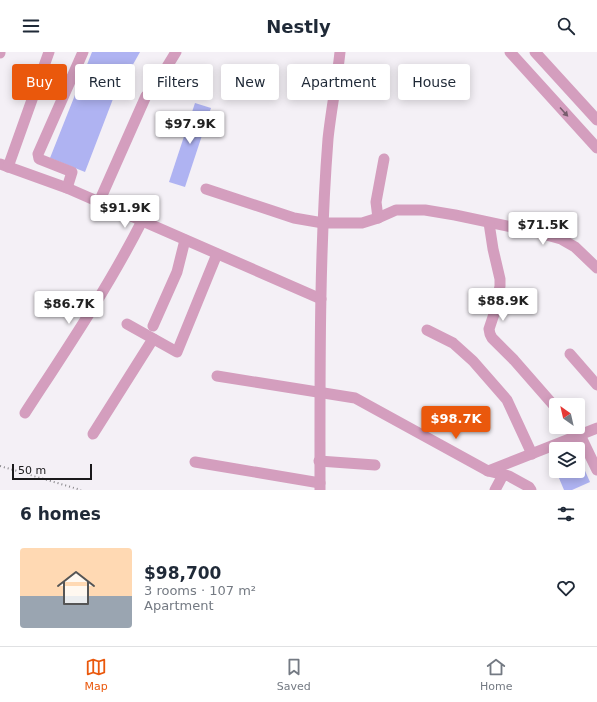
<!DOCTYPE html>
<meta charset="utf-8">
<style>
:root{--surface:#fff;--page:#f6f6f7;--text:#1f2937;--muted:#747a83;--line:#e0e1e3;--accent:#ea580c}
body{margin:0;font-family:"DejaVu Sans",sans-serif;background:var(--page);color:var(--text);height:100vh;display:flex;flex-direction:column;font-size:15px;white-space:nowrap}
*{box-sizing:border-box;margin:0}
p{font-size:13px;color:var(--muted)}
.icon{flex:none;width:22px;height:22px;fill:none;stroke:currentColor;stroke-width:2;stroke-linecap:round;stroke-linejoin:round}
.map{position:relative;height:438px;overflow:hidden}
.details{display:flex;flex-direction:column;background:var(--surface);flex:1}
.details>*{flex:none}
.banner{position:absolute;left:12px;top:12px;width:573px;height:36px;display:flex;gap:8px}
.needle{width:26px;rotate:326deg}
.tools{position:absolute;left:549px;top:346px;display:grid;gap:8px}
.tools a{display:grid;place-items:center;width:36px;height:36px;border-radius:4px;background:var(--surface);box-shadow:0 2px 10px #0003;font-size:20px}
.scale{position:absolute;left:12px;bottom:10px;width:80px;box-sizing:border-box;padding-left:4px;border:2px solid #1a191b;border-top:0;font-size:11px;line-height:14px;white-space:nowrap;color:#1a191b;-webkit-text-stroke:3px #f4f0f6;paint-order:stroke}
.price{position:absolute;translate:-50% -34px;padding:0 9px;border-radius:4px;background:#fff;color:#222;font-size:13px;line-height:26px;filter:drop-shadow(0 1px 2px #0008)}
.price::after{content:'';position:absolute;left:50%;top:24px;width:12px;height:9px;margin-left:-6px;background:inherit;clip-path:polygon(0 0,100% 0,50% 100%)}
.price.on{background:var(--accent);color:#fff}
ul{padding:0;list-style:none}
li{display:flex;align-items:center;gap:12px;height:100px;padding:0 20px}
li span{display:grid;place-items:center;flex:none;width:112px;height:80px;border-radius:4px;color:#555}
li>.icon{margin-inline-start:auto}
span .icon{width:48px;height:48px;fill:#fffc;stroke-width:1}
li b{font-size:17px}
h2{display:flex;justify-content:space-between;align-items:center;height:48px;padding:0 20px;font-size:17px}
.chip{padding:0 14px;border-radius:4px;background:var(--surface);box-shadow:0 2px 10px #0003;font-size:14px;line-height:36px}
.chip.on{background:var(--accent);color:#fff}
header{display:flex;justify-content:space-between;align-items:center;height:52px;padding:0 20px;background:var(--surface);font-size:18px;font-weight:700}
.dock{display:flex;justify-content:space-around;align-items:center;height:56px;border-top:1px solid var(--line);background:var(--surface);font-size:11px;color:var(--muted)}
.dock a{display:grid;justify-items:center;gap:2px}
.dock .on{color:var(--accent)}
.map>svg:first-child{display:block}
.building{fill:#afb3f2}
.lines{fill:none;stroke-linecap:round;stroke-linejoin:round}
.path{stroke:#88868a;stroke-width:2;stroke-dasharray:1 3;stroke-linecap:butt}
.minor{stroke:#d49ebe;stroke-width:11}
.oneway{fill:#775c6c}
</style>
<header><svg class="icon" aria-label="menu" viewBox="0 0 24 24"><path d="M4 6h16M4 12h16M4 18h16"/></svg>Nestly<svg class="icon" aria-label="search" viewBox="0 0 24 24"><circle cx="10" cy="10" r="6"/><path d="M15 15l6 6"/></svg></header>
<div class="map">
<svg width="597" height="438" viewBox="0 0 597 438">
<rect width="100%" height="100%" fill="#f4f0f6"/>
<g class="building">
<polygon points="92,0 140,0 131,16 126,13 85,120 50,106"/>
<polygon points="195,51 211,56 185,135 169,130"/>
<polygon points="578,403 590,430 572,438 564,438 556,419 578,419"/>
</g>
<g class="lines">
<polyline class="path" points="0,414 81,438"/>
<g class="minor">
<polyline points="510,0 597,96"/>
<polyline points="535,0 597,68"/>
<polyline points="0,1 0,0"/>
<polyline points="154,36 176,0"/>
<polyline points="0,112 67,136 321,247"/>
<polyline points="8,115 49,0"/>
<polyline points="67,136 72,120 39,107 38,102 83,0"/>
<polyline points="206,137 294,166 323,171 362,171 378,166 396,158 425,158 455,163 536,180 561,187 575,195 597,216"/>
<polyline points="99,150 146,44"/>
<polyline points="378,166 376,150 384,107"/>
<polyline points="489,171 493,197 500,227 500,234 495,259 489,277 490,282 492,286 514,308 556,356"/>
<polyline points="127,272 177,300 217,202"/>
<polyline points="153,274 177,220 185,188"/>
<polyline points="427,278 453,291 473,309 507,348 532,402"/>
<polyline points="570,302 597,333"/>
<polyline points="217,324 355,346 488,419 597,376"/>
<path d="M25 361C66 298 108 236 142 169"/>
<polyline points="572,375 580,383 597,418"/>
<polyline points="93,382 153,287"/>
<polyline points="319,409 375,413"/>
<polyline points="195,410 320,431"/>
<polyline points="488,419 509,424 529,435 531,438"/>
<path d="M320 438C320 321 319 204 328 87 331 58 337 29 340 0"/>
<polyline points="495,438 503,423"/>
</g>
</g>
<defs><path id="oneway-solid" d="M-6-.8H1V-3.2L6.5 0L1 3.2V.8H-6Z"/></defs>
<use class="oneway" href="#oneway-solid" transform="translate(564 60) rotate(48)"/>
</svg>
<div class="tools">
<a><svg class="needle" viewBox="-14 -14 28 28"><path d="M0-13l5 13h-10z" fill="#e53935"/><path d="M0 13l5-13h-10z" fill="#747a83"/></svg></a>
<a><svg class="icon" aria-label="layers" viewBox="0 0 24 24"><path d="M12 4l9 5-9 5-9-5zM3 14l9 5 9-5"/></svg></a>
</div>
<div class="scale">50 m</div>
<b class="price" style="left:190px;top:93px">$97.9K</b>
<b class="price" style="left:125px;top:177px">$91.9K</b>
<b class="price" style="left:543px;top:194px">$71.5K</b>
<b class="price" style="left:503px;top:270px">$88.9K</b>
<b class="price" style="left:69px;top:273px">$86.7K</b>
<b class="price on" style="left:456px;top:388px">$98.7K</b>
<div class="banner">
<a class="chip on">Buy</a>
<a class="chip">Rent</a>
<a class="chip">Filters</a>
<a class="chip">New</a>
<a class="chip">Apartment</a>
<a class="chip">House</a>
</div>
</div>
<section class="details">
<h2>6 homes<svg class="icon" aria-label="filters" viewBox="0 0 24 24"><path d="M4 7h16M4 17h16"/><circle cx="9" cy="7" r="2"/><circle cx="15" cy="17" r="2"/></svg></h2>
<ul>
<li><span style="background:linear-gradient(#ffd9b3 60%,#9aa5b1 0)"><svg class="icon" aria-label="home" viewBox="0 0 24 24"><path d="M3 11l9-7 9 7M6 9v11h12V9"/></svg></span><div><b>$98,700</b><p>3 rooms · 107 m²</p><p>Apartment</p></div><svg class="icon" aria-label="heart" viewBox="0 0 24 24"><path d="M12 20l-8-8c-3-5 5-10 8-4 3-6 11-1 8 4z"/></svg></li>
</ul>
</section>
<nav class="dock">
<a class="on"><svg class="icon" aria-label="map" viewBox="0 0 24 24"><path d="M3 6l6-2 6 2 6-2v14l-6 2-6-2-6 2zM9 4v14M15 6v14"/></svg>Map</a>
<a><svg class="icon" aria-label="saved" viewBox="0 0 24 24"><path d="M7 4h10v16l-5-4-5 4z"/></svg>Saved</a>
<a><svg class="icon" aria-label="home" viewBox="0 0 24 24"><path d="M3 11l9-7 9 7M6 9v11h12V9"/></svg>Home</a>
</nav>
